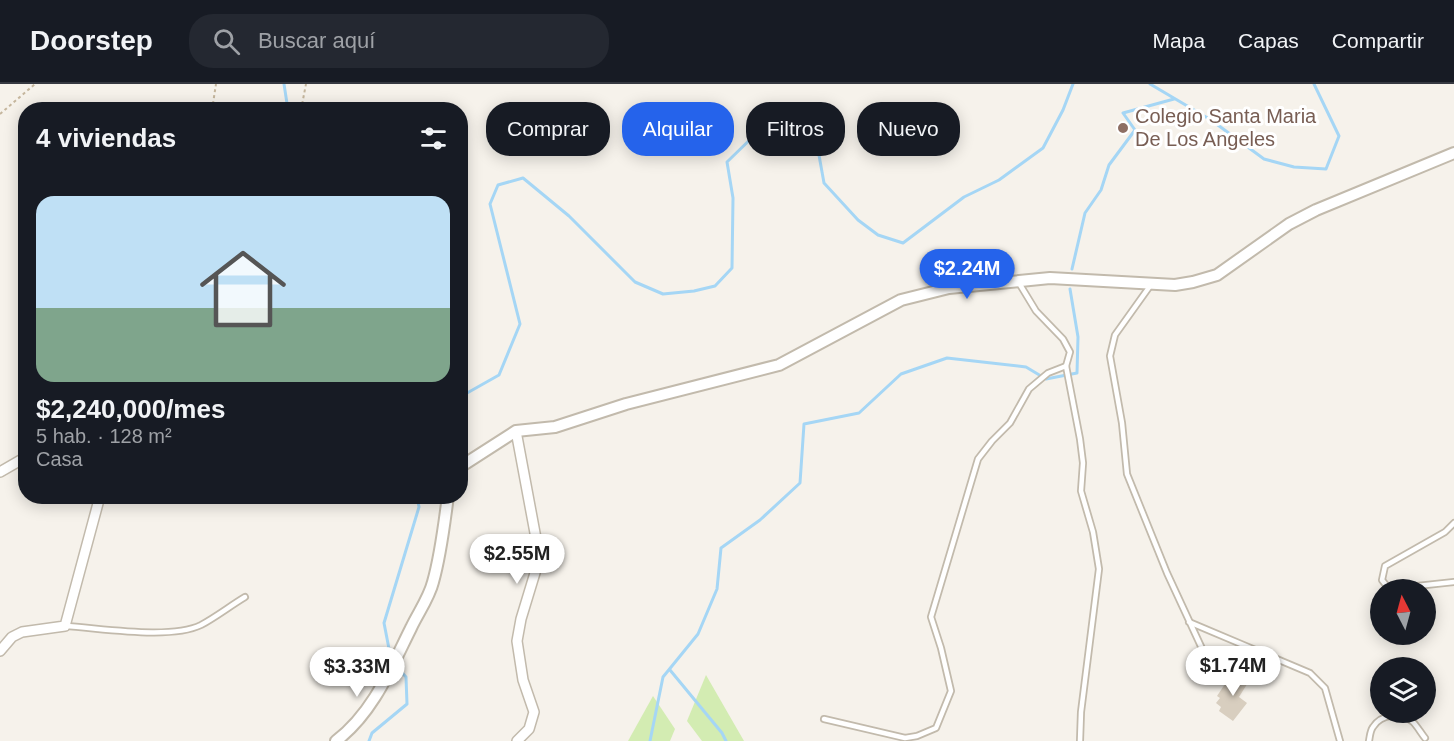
<!DOCTYPE html>
<html lang="es">
<meta charset="utf-8">
<style>
:root{--surface:#171b24;--page:#242831;--text:#f1f3f6;--muted:#9ea1a6;--line:#363941;--accent:#2563eb}
body{margin:0;font-family:Helvetica,sans-serif;background:var(--page);color:var(--text);height:100vh;display:flex;flex-direction:column;font-size:22px;white-space:nowrap}
*{box-sizing:border-box;margin:0}
p{font-size:20px;color:var(--muted)}
.icon{flex:none;width:33px;height:33px;fill:none;stroke:currentColor;stroke-width:2;stroke-linecap:round;stroke-linejoin:round}
.map{position:relative;flex:1;overflow:hidden}
.side{position:absolute;left:18px;top:18px;width:450px;height:402px;display:flex;flex-direction:column;background:var(--surface);border-radius:24px;box-shadow:0 3px 15px #0003}
.side>*{flex:none}
.guide{position:absolute;left:486px;top:18px;width:570px;height:54px;display:flex;gap:12px}
.needle{width:39px;rotate:354deg}
.fabs{position:absolute;left:1370px;top:495px;display:grid;gap:12px}
.fabs a{display:grid;place-items:center;width:66px;height:66px;border-radius:50%;background:var(--surface);box-shadow:0 3px 15px #0003;font-size:30px}
.price{position:absolute;translate:-50% -51px;padding:0 14px;border-radius:21px;background:#fff;color:#222;font-size:20px;line-height:39px;filter:drop-shadow(0 2px 3px #0008)}
.price::after{content:'';position:absolute;left:50%;top:36px;width:18px;height:14px;margin-left:-9px;background:inherit;clip-path:polygon(0 0,100% 0,50% 100%)}
.price.on{background:var(--accent);color:#fff}
ul{padding:0;list-style:none}
li{display:grid;align-content:center;gap:12px;height:318px;padding:0 18px}
li+li{border-top:2px solid var(--line)}
li span{display:grid;place-items:center;height:186px;border-radius:18px;color:#555}
li>.icon{margin-inline-start:auto}
span .icon{width:108px;height:108px;fill:#fffc;stroke-width:1}
li b{font-size:26px}
h2{display:flex;justify-content:space-between;align-items:center;height:72px;padding:0 18px;font-size:26px}
.chip{padding:0 21px;border-radius:24px;background:var(--surface);box-shadow:0 3px 15px #0003;font-size:21px;line-height:54px}
.chip.on{background:var(--accent);color:#fff}
header{display:flex;align-items:center;gap:36px;box-sizing:border-box;height:84px;padding:0 30px;background:var(--surface);border-bottom:2px solid var(--line)}
header strong{font-size:28px}
nav{display:flex;gap:33px;margin-inline-start:auto;font-size:21px}
.search{width:420px;height:54px;background:var(--page);display:flex;align-items:center;gap:15px;box-sizing:border-box;padding:0 21px;border-radius:24px;color:var(--muted);font-size:22px}
.map>svg:first-child{display:block}
.green{fill:#d3ecb2}
.lines{fill:none;stroke-linecap:round;stroke-linejoin:round}
.stream{stroke:#a5d6f5;stroke-width:3}
.building{fill:#d8cebf}
.service-casing{stroke:#c2baac;stroke-width:8}
.minor-casing{stroke:#c2baac;stroke-width:12}
.tertiary-casing{stroke:#c2baac;stroke-width:14}
.path{stroke:#c5b69d;stroke-width:2;stroke-dasharray:3 3;stroke-linecap:butt}
.service{stroke:#fff;stroke-width:4.5}
.minor{stroke:#fff;stroke-width:9}
.tertiary{stroke:#fff;stroke-width:10}
.education-dot{fill:#8d6e63;stroke:#fff;stroke-width:2}
.labels{text-anchor:middle;stroke-width:6;stroke-linejoin:round;paint-order:stroke}
.education-label{font-size:20px;fill:#785e54;stroke:#fff;text-anchor:start}
</style>
<header>
<strong>Doorstep</strong>
<div class="search"><svg class="icon" aria-label="search" viewBox="0 0 24 24"><circle cx="10" cy="10" r="6"/><path d="M15 15l6 6"/></svg>Buscar aquí</div>
<nav><a>Mapa</a><a>Capas</a><a>Compartir</a></nav>
</header>
<div class="map">
<svg width="1454" height="657" viewBox="0 0 1454 657">
<rect width="100%" height="100%" fill="#f6f2eb"/>
<g class="green">
<polygon points="706,591 744,657 702,657 687,637"/>
<polygon points="653,612 675,645 670,657 628,657"/>
</g>
<g class="lines">
<g class="stream">
<polyline points="284,0 288,26"/>
<polyline points="1150,0 1211,36 1264,75 1294,83 1326,85 1339,52 1314,0"/>
<polyline points="1072,185 1085,129 1101,106 1109,81 1135,46 1123,29 1174,15"/>
<polyline points="460,313 499,291 520,240 490,120 498,101 523,94 569,132 635,198 663,210 694,207 715,202 732,184 733,114 727,78 764,42 790,32 815,49 824,99 858,136 878,151 903,159 964,113 999,96 1043,64 1063,26 1073,0"/>
<polyline points="391,575 384,539 419,423 417,412"/>
<polyline points="670,586 722,649 726,657"/>
<polyline points="369,657 372,649 407,620 406,593 395,581"/>
<polyline points="650,657 663,593 698,550 717,505 721,464 760,436 800,399 804,340 859,329 901,290 947,274 1026,283 1046,295 1077,289 1078,253 1070,205"/>
</g>
</g>
<polygon class="building" points="1239,588 1249,597 1239,613 1247,619 1233,637 1219,627 1221,623 1216,619 1220,614 1217,612 1231,591 1236,594"/>
<g class="lines">
<defs>
<g id="service">
<polyline points="1019,199 1036,227 1063,255 1070,268 1066,282 1080,355 1083,379 1081,407 1093,448 1099,485 1081,628 1080,657"/>
<polyline points="1150,202 1115,251 1110,272 1122,339 1127,390 1167,489 1211,584"/>
<polyline points="1454,439 1445,448 1385,482 1382,496 1389,505 1454,498"/>
<polyline points="1189,538 1310,589 1325,604 1340,657"/>
<path d="M65 542C101 544 170 556 201 541 216 533 230 522 245 513"/>
<polyline points="824,635 905,654 917,652 936,644 951,607 941,564 931,533 978,375 992,357 1010,339 1029,305 1048,289 1066,282"/>
<path d="M1369 657C1370 652 1370 647 1373 643 1381 630 1401 628 1413 638 1417 642 1421 649 1425 654"/>
</g>
<g id="minor">
<polyline points="516,347 538,465 538,479 521,535 517,557 523,596 534,628 529,645 517,657"/>
<polyline points="0,388 26,373"/>
<polyline points="0,567 12,553 22,548 65,542 100,412"/>
</g>
<g id="tertiary">
<polyline points="460,383 516,347 555,343 626,320 779,281 901,216 949,204 1050,194 1175,201 1193,198 1217,191 1289,140 1316,126 1454,69"/>
<path d="M336 657C373 629 391 584 411 544 418 529 429 514 433 498 441 470 444 441 448 412"/>
</g>
</defs>
<use href="#service" class="service-casing"/>
<use href="#minor" class="minor-casing"/>
<use href="#tertiary" class="tertiary-casing"/>
<g class="path">
<polyline points="212,26 216,0"/>
<polyline points="301,26 306,0"/>
<polyline points="0,30 35,0"/>
</g>
<use href="#service" class="service"/>
<use href="#minor" class="minor"/>
<use href="#tertiary" class="tertiary"/>
</g>
<circle class="education-dot" cx="1123" cy="44" r="6"/>
<g class="labels">
<g class="education-label">
<text x="1135" y="39">Colegio Santa Maria<tspan x="1135" dy="23">De Los Angeles</tspan></text>
</g>
</g>
</svg>
<div class="fabs">
<a><svg class="needle" viewBox="-14 -14 28 28"><path d="M0-13l5 13h-10z" fill="#e53935"/><path d="M0 13l5-13h-10z" fill="#9ea1a6"/></svg></a>
<a><svg class="icon" aria-label="layers" viewBox="0 0 24 24"><path d="M12 4l9 5-9 5-9-5zM3 14l9 5 9-5"/></svg></a>
</div>
<b class="price on" style="left:967px;top:216px">$2.24M</b>
<b class="price" style="left:517px;top:501px">$2.55M</b>
<b class="price" style="left:1233px;top:613px">$1.74M</b>
<b class="price" style="left:357px;top:614px">$3.33M</b>
<div class="guide">
<a class="chip">Comprar</a>
<a class="chip on">Alquilar</a>
<a class="chip">Filtros</a>
<a class="chip">Nuevo</a>
</div>
<section class="side">
<h2>4 viviendas<svg class="icon" aria-label="filters" viewBox="0 0 24 24"><path d="M4 7h16M4 17h16"/><circle cx="9" cy="7" r="2"/><circle cx="15" cy="17" r="2"/></svg></h2>
<ul>
<li><span style="background:linear-gradient(#bfe0f5 60%,#7fa58c 0)"><svg class="icon" aria-label="home" viewBox="0 0 24 24"><path d="M3 11l9-7 9 7M6 9v11h12V9"/></svg></span><div><b>$2,240,000/mes</b><p>5 hab. · 128 m²</p><p>Casa</p></div></li>
</ul>
</section>
</div>
